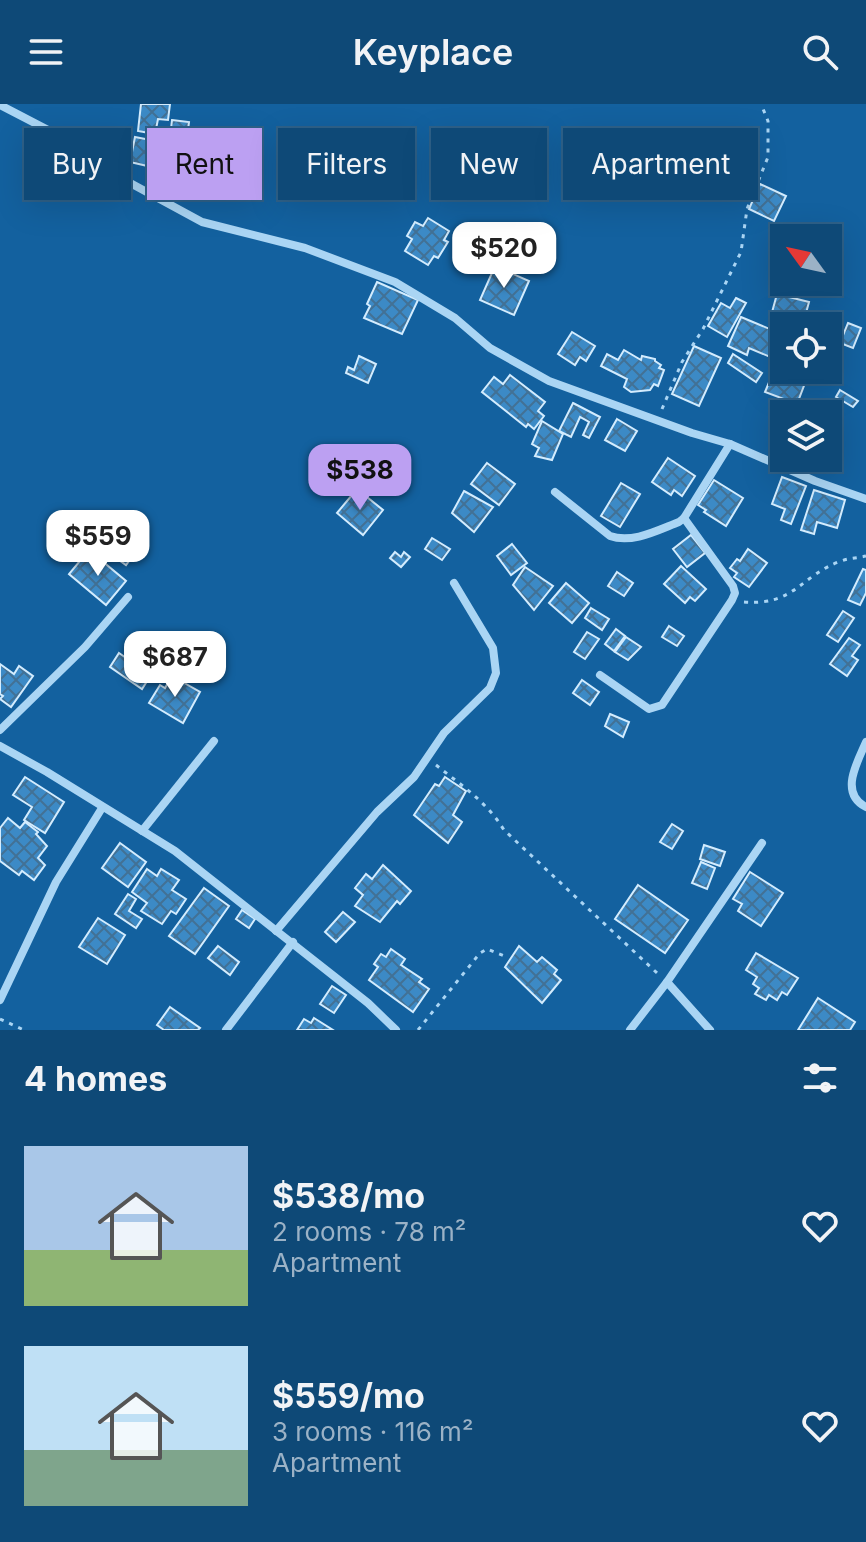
<!DOCTYPE html>
<meta charset="utf-8">
<style>
:root{--surface:#0e4977;--page:#17507c;--text:#f1f3f6;--muted:#9bb2c6;--line:#2e6189;--accent:#bca0f2}
body{margin:0;font-family:Inter,sans-serif;background:var(--page);color:var(--text);height:100vh;display:flex;flex-direction:column;font-size:30px;white-space:nowrap}
*{box-sizing:border-box;margin:0}
p{font-size:26px;color:var(--muted)}
.icon{flex:none;width:44px;height:44px;fill:none;stroke:currentColor;stroke-width:2;stroke-linecap:round;stroke-linejoin:round}
.map{position:relative;height:926px;overflow:hidden}
.side{display:flex;flex-direction:column;background:var(--surface);flex:1}
.side>*{flex:none}
.hud{position:absolute;left:24px;top:24px;width:818px;height:72px;display:flex;gap:16px}
.needle{width:52px;rotate:303deg}
.fabs{position:absolute;left:770px;top:120px;display:grid;gap:16px}
.fabs a{display:grid;place-items:center;width:72px;height:72px;border-radius:0px;background:var(--surface);box-shadow:0 8px 32px #0002,0 0 0 2px var(--line);font-size:40px}
.price{position:absolute;translate:-50% -68px;padding:0 18px;border-radius:16px;background:#fff;color:#222;font-size:26px;line-height:52px;filter:drop-shadow(0 2px 4px #0008)}
.price::after{content:'';position:absolute;left:50%;top:48px;width:24px;height:18px;margin-left:-12px;background:inherit;clip-path:polygon(0 0,100% 0,50% 100%)}
.price.active{background:var(--accent);color:#111}
ul{padding:0;list-style:none}
li{display:flex;align-items:center;gap:24px;height:200px;padding:0 24px}
li span{display:grid;place-items:center;flex:none;width:224px;height:160px;border-radius:0px;color:#555}
li>.icon{margin-inline-start:auto}
span .icon{width:96px;height:96px;fill:#fffc;stroke-width:1}
li b{font-size:34px}
h2{display:flex;justify-content:space-between;align-items:center;height:96px;padding:0 24px;font-size:34px}
.tag{padding:0 28px;border-radius:0px;background:var(--surface);box-shadow:0 8px 32px #0002,0 0 0 2px var(--line);font-size:28px;line-height:72px}
.tag.active{background:var(--accent);color:#111}
header{display:flex;justify-content:space-between;align-items:center;height:104px;padding:0 24px;background:var(--surface);font-size:36px;font-weight:600}
.map>svg:first-child{display:block}
.building{fill:url(#building-cross-hatch);stroke:#d3ecfe;stroke-width:2}
.lines{fill:none;stroke-linecap:round;stroke-linejoin:round}
.path{stroke:#aad5f4;stroke-width:3;stroke-dasharray:4 6;stroke-linecap:butt}
.street{stroke:#aad5f4;stroke-width:8}
</style>
<header><svg class="icon" aria-label="menu" viewBox="0 0 24 24"><path d="M4 6h16M4 12h16M4 18h16"/></svg>Keyplace<svg class="icon" aria-label="search" viewBox="0 0 24 24"><circle cx="10" cy="10" r="6"/><path d="M15 15l6 6"/></svg></header>
<div class="map">
<svg width="866" height="926" viewBox="0 0 866 926">
<defs>
<pattern id="building-cross-hatch" width="8" height="8" patternUnits="userSpaceOnUse" patternTransform="scale(2)"><rect width="8" height="8" fill="#3c8ac6"/><path d="M0 0l8 8M0 8l8-8" fill="none" stroke="#427195"/></pattern>
</defs>
<rect width="100%" height="100%" fill="#13619f"/>
<g class="building">
<polygon points="141,0 170,0 168,16 158,15 155,30 138,27"/>
<polygon points="172,16 189,18 185,49 171,47 172,43 169,43"/>
<polygon points="135,33 161,38 156,64 130,58"/>
<polygon points="760,80 786,92 774,117 749,105"/>
<polygon points="428,114 449,127 444,136 448,138 438,154 434,152 428,161 405,147 412,135 407,132 415,118 423,122"/>
<polygon points="495,162 529,177 514,211 480,196"/>
<polygon points="377,178 418,196 402,230 364,214 370,202 367,200"/>
<polygon points="799,178 812,178 808,190 797,186"/>
<polygon points="777,190 809,198 803,220 771,212"/>
<polygon points="736,194 746,199 727,233 708,222 721,199 730,204"/>
<polygon points="741,213 784,231 775,255 749,244 747,251 728,242"/>
<polygon points="848,219 861,224 853,244 840,239"/>
<polygon points="572,228 595,242 586,257 580,253 575,261 558,250"/>
<polygon points="694,242 721,254 699,302 672,290"/>
<polygon points="624,246 641,256 642,252 655,255 655,257 661,261 659,264 664,266 658,282 654,280 650,286 631,288 624,283 627,275 601,262 607,250 618,256"/>
<polygon points="733,250 762,269 756,278 728,259"/>
<polygon points="359,252 376,260 368,279 346,269 348,263 354,266"/>
<polygon points="777,268 805,279 797,300 765,288 770,276 774,277"/>
<polygon points="510,271 545,298 538,307 544,312 534,325 528,320 526,323 482,288 494,273 503,280"/>
<polygon points="840,286 858,297 853,303 836,293"/>
<polygon points="573,299 600,313 589,334 583,331 589,318 580,313 571,333 559,327"/>
<polygon points="617,315 637,327 625,347 605,336"/>
<polygon points="542,317 563,330 552,356 535,352 539,344 532,340"/>
<polygon points="668,354 695,372 682,392 674,386 671,391 652,378"/>
<polygon points="487,359 515,380 499,401 471,380"/>
<polygon points="328,360 339,365 335,373 324,369"/>
<polygon points="782,373 806,382 791,420 781,416 785,405 772,400"/>
<polygon points="714,376 743,394 726,422 704,408 706,406 698,401"/>
<polygon points="621,379 640,390 620,423 601,412"/>
<polygon points="357,385 383,406 363,431 337,409"/>
<polygon points="814,386 845,396 837,424 817,418 814,430 801,426"/>
<polygon points="464,387 493,403 474,428 452,409"/>
<polygon points="115,416 144,437 126,461 109,449 112,444 100,435"/>
<polygon points="691,431 705,449 687,463 673,445"/>
<polygon points="432,434 450,445 442,456 425,445"/>
<polygon points="512,440 527,459 511,471 497,452"/>
<polygon points="748,445 767,459 749,483 734,473 737,469 730,464 737,455 740,457"/>
<polygon points="89,446 126,477 106,501 69,470"/>
<polygon points="395,448 401,453 404,448 410,453 401,463 390,454"/>
<polygon points="681,462 706,485 695,497 690,493 685,499 664,480"/>
<polygon points="525,463 553,482 534,506 513,481"/>
<polygon points="863,465 866,466 866,489 860,501 848,496"/>
<polygon points="617,468 633,479 624,492 608,482"/>
<polygon points="566,479 589,499 572,519 549,499"/>
<polygon points="591,504 609,515 602,526 585,514"/>
<polygon points="843,507 854,514 838,538 827,531"/>
<polygon points="669,522 684,532 677,542 662,533"/>
<polygon points="616,525 625,532 614,547 605,540"/>
<polygon points="587,528 599,535 585,555 574,548"/>
<polygon points="193,532 213,546 205,559 184,545"/>
<polygon points="626,533 641,543 628,556 615,548"/>
<polygon points="849,534 860,541 852,552 858,556 847,572 830,560"/>
<polygon points="119,549 151,571 142,585 110,563"/>
<polygon points="0,560 14,570 19,562 33,572 11,603 0,595 3,592 0,590"/>
<polygon points="172,572 200,588 183,619 149,599 160,581 165,584"/>
<polygon points="582,576 599,588 590,601 573,589"/>
<polygon points="610,610 629,618 623,633 605,622"/>
<polygon points="25,673 64,698 45,729 24,716 32,703 13,691"/>
<polygon points="445,673 466,687 453,711 462,718 448,739 414,711 435,680 439,682"/>
<polygon points="8,714 20,724 25,718 38,728 36,730 47,742 38,754 45,761 34,776 22,767 19,771 0,757 0,724"/>
<polygon points="672,720 683,727 672,745 660,738"/>
<polygon points="120,739 146,758 128,783 102,764"/>
<polygon points="704,741 725,748 720,762 700,755"/>
<polygon points="701,758 715,764 707,785 692,779"/>
<polygon points="383,761 411,787 400,800 397,797 380,818 355,802 363,791 355,784 366,770 372,775"/>
<polygon points="147,765 157,772 161,765 179,776 172,786 186,795 176,810 171,807 162,820 141,807 147,799 132,788"/>
<polygon points="750,768 783,789 761,822 738,807 742,800 733,795"/>
<polygon points="638,781 688,816 665,849 615,815"/>
<polygon points="204,784 229,802 195,850 169,832"/>
<polygon points="128,790 136,795 129,807 142,815 136,824 115,810"/>
<polygon points="242,806 255,815 249,824 236,815"/>
<polygon points="343,808 355,818 336,838 325,828"/>
<polygon points="98,814 125,831 107,860 79,843"/>
<polygon points="218,842 239,858 230,871 208,854"/>
<polygon points="519,842 537,858 542,853 557,866 554,870 561,876 542,899 505,863"/>
<polygon points="391,845 405,855 401,861 422,875 419,878 429,885 413,908 369,876 378,863 374,860 381,850 386,853"/>
<polygon points="756,849 798,874 787,891 782,888 777,896 769,891 766,896 755,890 759,884 753,880 757,873 746,866"/>
<polygon points="332,882 346,891 334,909 320,900"/>
<polygon points="818,894 855,918 850,926 798,926"/>
<polygon points="170,903 200,924 198,926 164,926 157,921"/>
<polygon points="314,914 333,926 297,926 304,915 311,919"/>
</g>
<g class="lines">
<g class="path">
<polyline points="662,305 682,258 703,225 741,148 747,105 768,53 768,17 761,0"/>
<path d="M744 498C795 502 801 471 841 457 849 454 858 454 866 452"/>
<path d="M436 661C461 681 487 698 504 726L657 869"/>
<polyline points="0,915 24,926"/>
<polyline points="418,926 480,849 487,845 507,853"/>
</g>
<g class="street">
<polyline points="0,1 52,28 132,80 202,118 305,144 395,178 455,214 490,244 549,277 692,329 730,340 815,377 866,395"/>
<path d="M555 388 610 432C632 440 658 426 679 418L684 414 730 340"/>
<polyline points="600,571 649,605 662,601 732,496 735,489 733,482 684,414"/>
<polyline points="0,626 85,543 128,493"/>
<path d="M866 638C857 659 839 689 866 703"/>
<polyline points="0,642 47,668 175,747 368,899 396,926"/>
<polyline points="142,727 214,637"/>
<polyline points="276,827 377,708 414,673 444,629 490,584 496,569 493,544 454,479"/>
<polyline points="667,878 710,926"/>
<polyline points="0,896 56,778 102,704"/>
<polyline points="226,926 293,838"/>
<polyline points="630,926 667,878 762,739"/>
</g>
</g>
</svg>
<div class="fabs">
<a><svg class="needle" viewBox="-14 -14 28 28"><path d="M0-13l5 13h-10z" fill="#e53935"/><path d="M0 13l5-13h-10z" fill="#9bb2c6"/></svg></a>
<a><svg class="icon" aria-label="locate" viewBox="0 0 24 24"><circle cx="12" cy="12" r="6"/><path d="M12 2v4M12 18v4M2 12h4M18 12h4"/></svg></a>
<a><svg class="icon" aria-label="layers" viewBox="0 0 24 24"><path d="M12 4l9 5-9 5-9-5zM3 14l9 5 9-5"/></svg></a>
</div>
<b class="price" style="left:504px;top:186px">$520</b>
<b class="price active" style="left:360px;top:408px">$538</b>
<b class="price" style="left:98px;top:474px">$559</b>
<b class="price" style="left:175px;top:595px">$687</b>
<div class="hud">
<a class="tag">Buy</a>
<a class="tag active">Rent</a>
<a class="tag">Filters</a>
<a class="tag">New</a>
<a class="tag">Apartment</a>
</div>
</div>
<section class="side">
<h2>4 homes<svg class="icon" aria-label="filters" viewBox="0 0 24 24"><path d="M4 7h16M4 17h16"/><circle cx="9" cy="7" r="2"/><circle cx="15" cy="17" r="2"/></svg></h2>
<ul>
<li><span style="background:linear-gradient(#a9c7e8 65%,#8fb573 0)"><svg class="icon" aria-label="home" viewBox="0 0 24 24"><path d="M3 11l9-7 9 7M6 9v11h12V9"/></svg></span><div><b>$538/mo</b><p>2 rooms · 78 m²</p><p>Apartment</p></div><svg class="icon" aria-label="heart" viewBox="0 0 24 24"><path d="M12 20l-8-8c-3-5 5-10 8-4 3-6 11-1 8 4z"/></svg></li>
<li><span style="background:linear-gradient(#bfe0f5 65%,#7fa58c 0)"><svg class="icon" aria-label="home" viewBox="0 0 24 24"><path d="M3 11l9-7 9 7M6 9v11h12V9"/></svg></span><div><b>$559/mo</b><p>3 rooms · 116 m²</p><p>Apartment</p></div><svg class="icon" aria-label="heart" viewBox="0 0 24 24"><path d="M12 20l-8-8c-3-5 5-10 8-4 3-6 11-1 8 4z"/></svg></li>
</ul>
</section>
